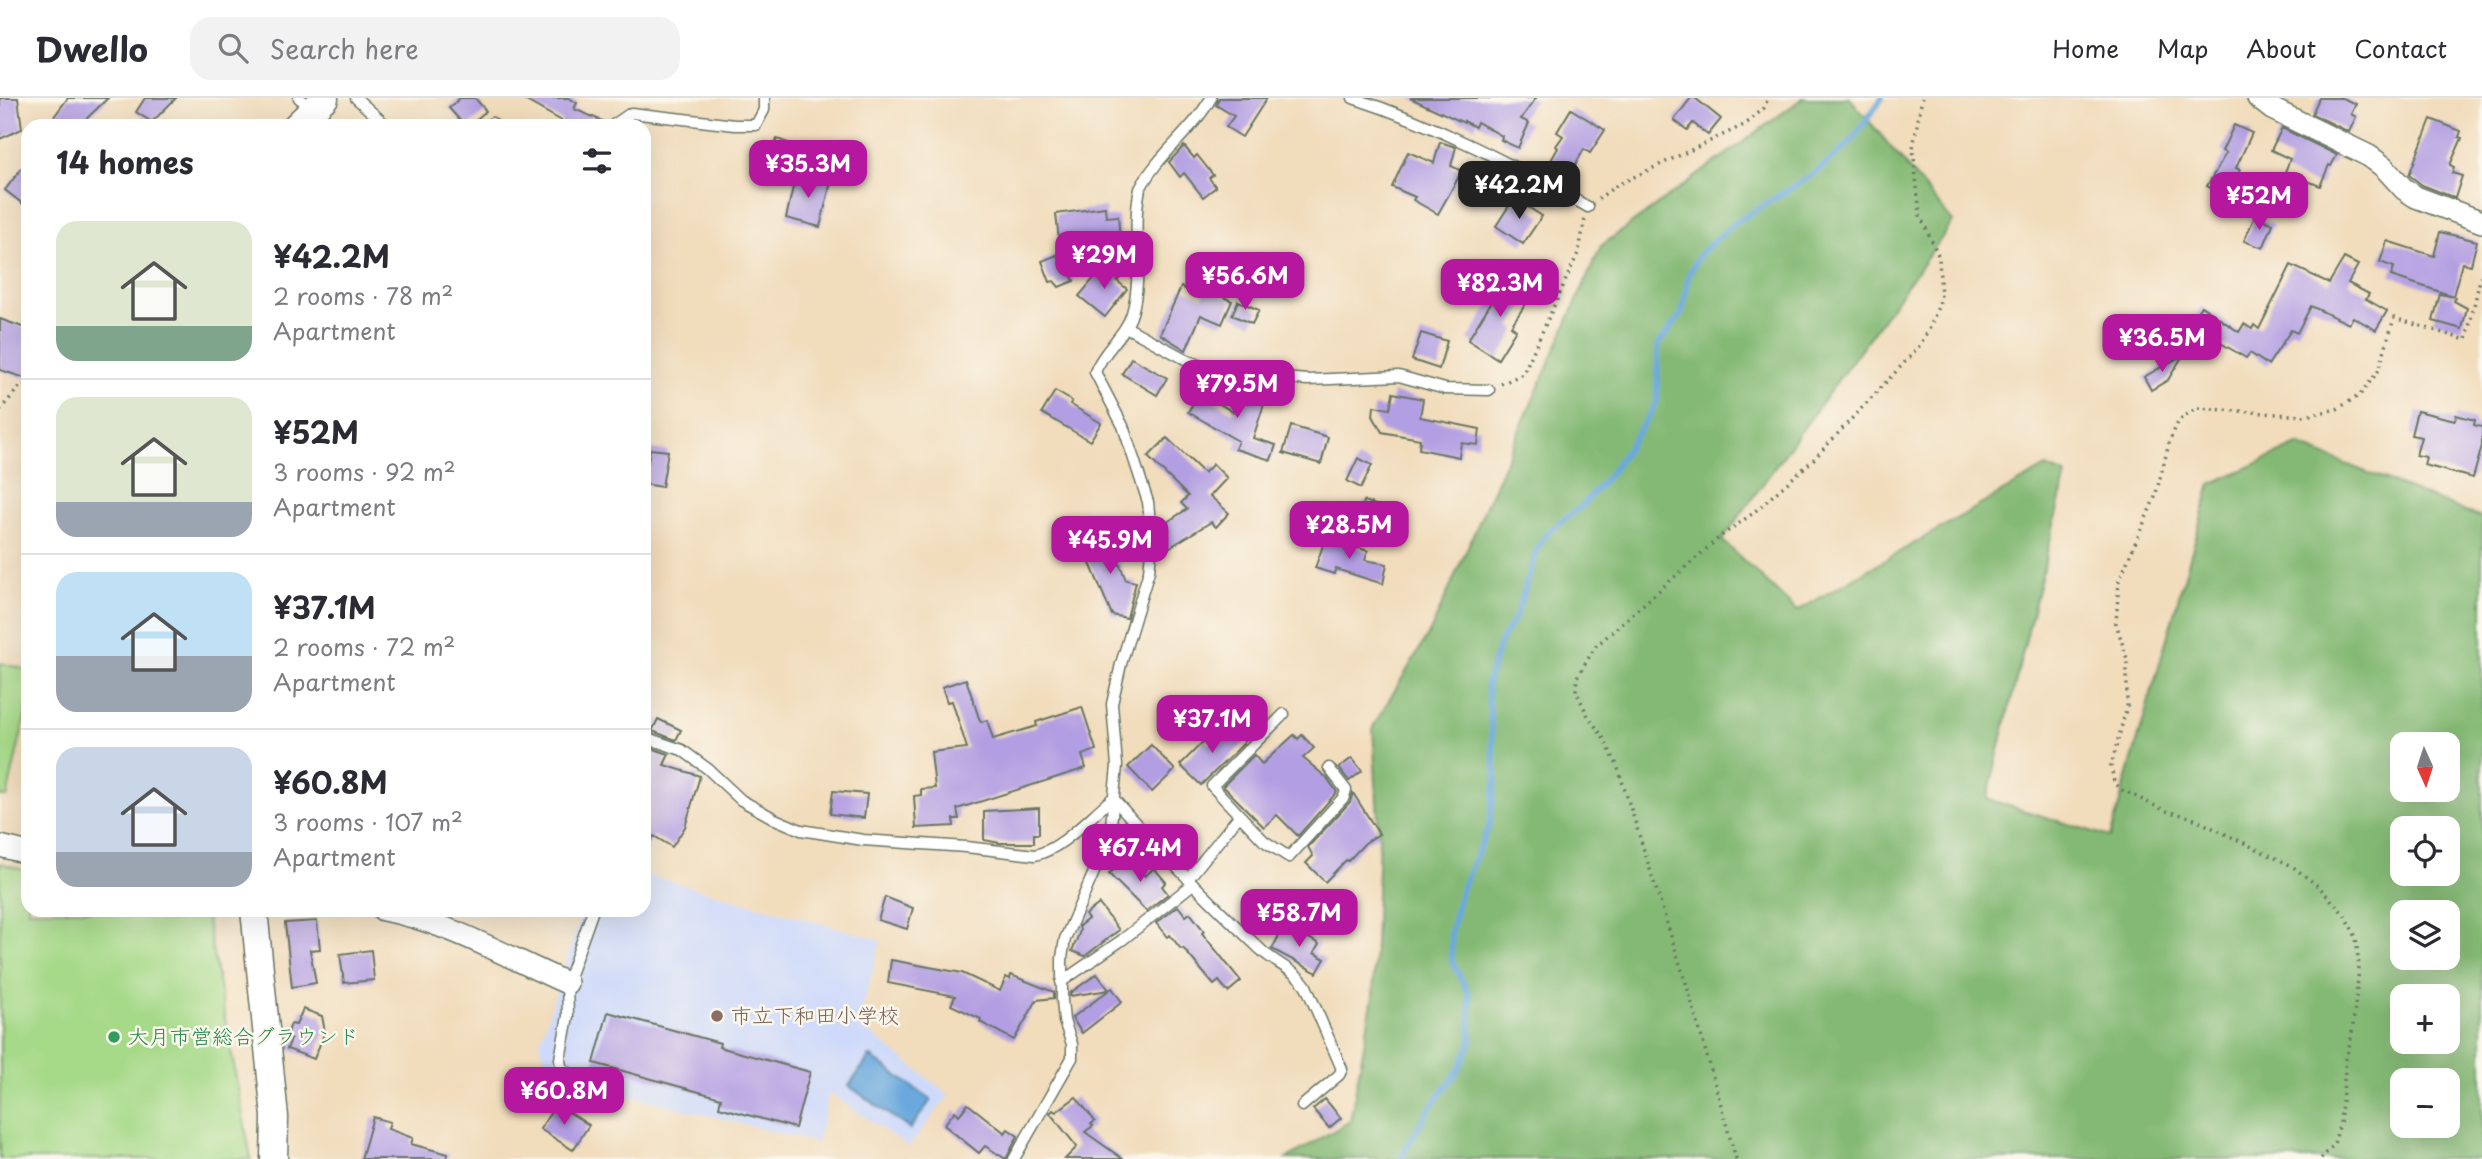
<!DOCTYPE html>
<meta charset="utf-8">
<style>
:root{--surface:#fff;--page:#f2f2f3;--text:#2b2b33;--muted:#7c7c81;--line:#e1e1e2;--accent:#b5179e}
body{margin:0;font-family:"Playpen Sans","Klee One",sans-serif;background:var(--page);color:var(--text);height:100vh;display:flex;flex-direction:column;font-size:26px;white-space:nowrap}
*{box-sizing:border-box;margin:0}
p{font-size:23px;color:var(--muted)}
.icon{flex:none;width:38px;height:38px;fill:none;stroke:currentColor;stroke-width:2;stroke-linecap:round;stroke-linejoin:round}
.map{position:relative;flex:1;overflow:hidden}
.details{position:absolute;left:21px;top:21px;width:630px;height:798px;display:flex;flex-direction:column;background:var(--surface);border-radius:21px;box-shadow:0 7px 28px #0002}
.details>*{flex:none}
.needle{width:46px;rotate:177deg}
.tools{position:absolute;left:2390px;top:634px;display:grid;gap:14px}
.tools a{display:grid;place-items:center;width:70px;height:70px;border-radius:14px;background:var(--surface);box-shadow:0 7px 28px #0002;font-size:35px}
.price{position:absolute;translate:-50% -60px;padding:0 16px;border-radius:14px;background:var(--accent);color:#fff;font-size:23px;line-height:46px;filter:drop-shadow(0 2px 4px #0008)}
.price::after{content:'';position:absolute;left:50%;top:42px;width:21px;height:16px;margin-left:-10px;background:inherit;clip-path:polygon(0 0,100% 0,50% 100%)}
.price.current{background:#222;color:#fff}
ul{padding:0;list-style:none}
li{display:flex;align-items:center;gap:21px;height:175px;padding:0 35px}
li+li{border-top:2px solid var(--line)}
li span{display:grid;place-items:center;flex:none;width:196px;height:140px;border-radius:21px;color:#555}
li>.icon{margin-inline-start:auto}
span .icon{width:84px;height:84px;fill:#fffc;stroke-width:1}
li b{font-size:30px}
h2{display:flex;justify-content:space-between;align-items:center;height:84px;padding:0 35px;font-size:30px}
header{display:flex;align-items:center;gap:42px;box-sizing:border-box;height:98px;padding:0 35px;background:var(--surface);border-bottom:2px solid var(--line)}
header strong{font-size:33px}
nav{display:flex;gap:38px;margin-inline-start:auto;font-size:24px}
.search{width:490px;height:63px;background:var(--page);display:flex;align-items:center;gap:18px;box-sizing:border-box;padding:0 24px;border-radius:21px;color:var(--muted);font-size:26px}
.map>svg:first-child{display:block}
.built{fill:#cfdafa}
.green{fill:#a6d988;stroke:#628b5e;stroke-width:2}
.forest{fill:#84b974;stroke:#527b54;stroke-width:2;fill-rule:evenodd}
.water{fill:#6ba9dd;stroke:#457388;stroke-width:2}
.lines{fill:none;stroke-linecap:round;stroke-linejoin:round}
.stream{stroke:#6ba9dd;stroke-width:6}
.building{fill:#b29ee2}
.service-casing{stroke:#687563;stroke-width:13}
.minor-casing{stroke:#687563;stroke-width:24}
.tertiary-casing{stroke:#687563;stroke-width:29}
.path{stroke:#687563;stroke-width:3.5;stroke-dasharray:2 5;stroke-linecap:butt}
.service{stroke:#fff;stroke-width:10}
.minor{stroke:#fff;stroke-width:21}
.tertiary{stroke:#fff;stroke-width:26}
.education-dot{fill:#8d6e63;stroke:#fbf7ec;stroke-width:2.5}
.leisure-dot{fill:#2e9e5b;stroke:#fbf7ec;stroke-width:2.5}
.labels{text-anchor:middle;stroke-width:5;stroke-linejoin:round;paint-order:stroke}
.education-label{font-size:21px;fill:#785e54;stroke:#fbf7ec;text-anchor:start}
.leisure-label{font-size:21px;fill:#27864d;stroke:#fbf7ec;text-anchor:start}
</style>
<header>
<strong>Dwello</strong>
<div class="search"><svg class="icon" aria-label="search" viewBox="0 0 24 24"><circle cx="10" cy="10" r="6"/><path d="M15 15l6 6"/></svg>Search here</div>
<nav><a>Home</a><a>Map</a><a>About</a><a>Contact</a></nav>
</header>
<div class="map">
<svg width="2482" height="1061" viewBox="0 0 2482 1061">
<rect width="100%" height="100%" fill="#fbf7ec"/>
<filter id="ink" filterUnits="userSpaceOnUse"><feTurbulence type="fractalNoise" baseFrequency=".0143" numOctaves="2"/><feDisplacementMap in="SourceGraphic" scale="14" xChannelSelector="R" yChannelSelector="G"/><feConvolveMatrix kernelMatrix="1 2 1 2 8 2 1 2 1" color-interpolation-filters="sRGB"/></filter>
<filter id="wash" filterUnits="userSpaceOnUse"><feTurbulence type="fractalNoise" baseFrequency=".00686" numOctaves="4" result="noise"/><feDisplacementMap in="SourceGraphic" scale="28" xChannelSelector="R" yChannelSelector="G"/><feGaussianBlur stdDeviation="1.57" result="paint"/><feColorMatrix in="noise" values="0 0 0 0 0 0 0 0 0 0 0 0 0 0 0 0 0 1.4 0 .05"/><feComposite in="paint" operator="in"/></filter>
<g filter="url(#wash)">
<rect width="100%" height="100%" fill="#f1dcbb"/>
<polygon class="built" points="644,776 881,842 858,926 949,997 909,1049 829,995 817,1045 549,977 540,944 582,812 644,812"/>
<g class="green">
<polygon points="0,565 28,572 28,606 7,699 0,698"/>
<polygon points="0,765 28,773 28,812 186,812 206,817 251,1061 0,1061"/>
</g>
<path class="forest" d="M1803 0H1850L1953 124 1722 442 1797 513 2046 369 2066 377 1987 701 2110 739 2211 386 2298 347 2482 420V1061H1286L1350 1023 1373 898 1379 742 1373 629 1431 532 1601 148ZM2403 646H2448V691H2403ZM2403 730H2448V775H2403ZM2403 814H2448V859H2403ZM2403 898H2448V943H2403ZM2403 982H2448V1027H2403Z"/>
<polygon class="water" points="870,958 931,1002 910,1031 849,988"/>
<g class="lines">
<polyline class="stream" points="1400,1061 1429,1011 1458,973 1471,944 1469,896 1452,863 1451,834 1461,792 1489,728 1496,681 1487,585 1501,542 1516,518 1538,449 1548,434 1583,407 1612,373 1651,315 1657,302 1658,247 1682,215 1689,176 1700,156 1732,127 1818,73 1851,44 1882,0"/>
</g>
<g id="blocks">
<g class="building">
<polygon points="0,0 18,0 22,31 0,41"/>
<polygon points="68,0 108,0 79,28 47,28"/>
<polygon points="145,0 176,0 152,24 136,14"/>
<polygon points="460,0 475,0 486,13 469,28 465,28 449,10"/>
<polygon points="521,0 569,0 577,5 574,11 605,24 604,28 559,28 562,23"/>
<polygon points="1219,0 1267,0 1242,39 1226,29 1234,18 1216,7"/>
<polygon points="1410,0 1536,0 1521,21 1529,25 1518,50 1501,42 1502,38 1477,24 1475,29 1464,23 1464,25"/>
<polygon points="1691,0 1695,0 1721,21 1708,37 1693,25 1687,32 1674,22"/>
<polygon points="2319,0 2342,0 2356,6 2351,16 2356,19 2349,34 2312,16"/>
<polygon points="1571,11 1605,32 1590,55 1584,51 1567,82 1546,71 1558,50 1556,48 1563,38 1557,34"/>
<polygon points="2431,21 2461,33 2459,39 2462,40 2450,67 2454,69 2452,75 2462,78 2455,100 2422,87 2409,77"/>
<polygon points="2234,27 2252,35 2236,70 2240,72 2225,98 2207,88 2226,55 2222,53"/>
<polygon points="2282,30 2337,57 2331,68 2329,67 2320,88 2285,74 2290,61 2271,52"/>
<polygon points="777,41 811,53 806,70 771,58"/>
<polygon points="1440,44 1456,49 1451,68 1462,73 1438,116 1413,102 1415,99 1392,89 1408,54 1434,65"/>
<polygon points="1184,48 1194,60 1197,57 1213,77 1209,80 1216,89 1203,99 1184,75 1180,79 1169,64"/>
<polygon points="28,62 28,110 5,92"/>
<polygon points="796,76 831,84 820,129 786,120"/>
<polygon points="1514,100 1542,118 1523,146 1496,128"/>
<polygon points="1105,109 1106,119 1118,118 1120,141 1060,151 1056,116"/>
<polygon points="2255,118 2273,126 2263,150 2244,143"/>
<polygon points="2440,134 2477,143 2471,167 2462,165 2453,198 2391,178 2394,169 2380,164 2387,143 2434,158"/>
<polygon points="1062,155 1074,183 1059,189 1054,183 1050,184 1042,163"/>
<polygon points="2344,160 2358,167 2348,185 2369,196 2366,201 2387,213 2376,232 2353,219 2349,226 2311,208 2297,235 2291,232 2268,267 2250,255 2246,260 2204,235 2198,244 2183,235 2201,208 2239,234 2244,226 2252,231 2254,227 2259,231 2291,167 2329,185"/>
<polygon points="1106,166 1120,180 1117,183 1127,191 1105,219 1079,198"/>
<polygon points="1503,179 1531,198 1511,228 1516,232 1498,261 1468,242 1492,203 1489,201"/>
<polygon points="1181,189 1202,199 1206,191 1232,203 1222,226 1201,217 1186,252 1160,236"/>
<polygon points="2440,196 2455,199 2454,203 2467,210 2462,231 2433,223"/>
<polygon points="1238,203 1259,212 1252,226 1232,217"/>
<polygon points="0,221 28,231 28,281 0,272"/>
<polygon points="1421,235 1447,243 1439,271 1412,262"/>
<polygon points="2183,257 2168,282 2151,292 2144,279"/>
<polygon points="1131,260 1167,280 1157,297 1122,276"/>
<polygon points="1250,285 1266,290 1261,301 1265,303 1253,340 1276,347 1271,362 1235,351 1238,343 1188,314 1200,294 1233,314 1238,308 1247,286"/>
<polygon points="1055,293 1072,303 1070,306 1101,325 1090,343 1042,315"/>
<polygon points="1393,295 1423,301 1420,319 1480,331 1478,347 1461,345 1459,359 1419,351 1420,341 1382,334 1373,318 1374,308 1390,311"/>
<polygon points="2417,313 2455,322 2456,317 2475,322 2474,327 2482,329 2482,348 2473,380 2424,367 2426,359 2416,357 2421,339 2411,337"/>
<polygon points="1291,328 1328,339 1321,366 1283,355"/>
<polygon points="1167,340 1204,375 1213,366 1227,380 1210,398 1229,415 1216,429 1211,424 1159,456 1161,428 1187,411 1181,405 1188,398 1148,359"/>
<polygon points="650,351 668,353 662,389 644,386 644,363 648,364"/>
<polygon points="1358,360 1372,367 1361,390 1347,383"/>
<polygon points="1364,403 1384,410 1380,425 1360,418"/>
<polygon points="1102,437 1106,449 1112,447 1126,482 1136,484 1127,520 1112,517 1081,444"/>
<polygon points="1326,439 1368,453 1365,462 1387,466 1383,486 1336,471 1334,476 1315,470"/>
<polygon points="966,581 979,620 981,624 987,622 993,641 1037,628 1036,624 1082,609 1096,652 1082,657 1086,670 957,711 959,721 953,721 954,728 916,730 914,698 921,697 921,691 935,690 931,654 967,650 952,603 947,604 942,589"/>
<polygon points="658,621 681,632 676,642 652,633"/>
<polygon points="1229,627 1244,642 1244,645 1201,687 1180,667 1205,642 1209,647"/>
<polygon points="1294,637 1298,641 1302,637 1314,650 1303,660 1327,680 1337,694 1298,738 1277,717 1264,729 1223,688 1254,657 1262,666"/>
<polygon points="1151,647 1175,672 1152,694 1128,669"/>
<polygon points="645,648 669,656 664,667 700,678 685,729 672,749 654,738 644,753"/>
<polygon points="1352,660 1362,673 1349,683 1339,670"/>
<polygon points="833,693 867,696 864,720 830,716"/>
<polygon points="1353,695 1379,736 1365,745 1348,763 1346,762 1325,784 1306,765 1313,758 1308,749 1350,704"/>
<polygon points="1039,710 1039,736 1034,736 1034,745 1000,745 984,742 984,713"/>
<polygon points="1127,759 1145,778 1154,770 1166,784 1162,788 1168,796 1146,813 1109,776"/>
<polygon points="885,799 913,810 907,831 878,822"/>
<polygon points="1099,806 1119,832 1085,858 1072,853 1080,833 1079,828 1088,821 1085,817"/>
<polygon points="1178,808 1186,818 1190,815 1204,833 1202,835 1241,883 1228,894 1219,883 1214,887 1183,850 1181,851 1170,837 1167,839 1156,825"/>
<polygon points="317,823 320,851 310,852 316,885 292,889 285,825"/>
<polygon points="1285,826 1319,846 1314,855 1325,861 1317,875 1272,851"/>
<polygon points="371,852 374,882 344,885 340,856"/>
<polygon points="891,862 962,875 1000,893 1006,879 1010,881 1011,877 1054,894 1054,900 1037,902 1014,942 980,924 981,921 951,907 955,898 888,885"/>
<polygon points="1097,876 1109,892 1112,890 1122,904 1082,935 1072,920 1109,892 1070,898 1070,895"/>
<polygon points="303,911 322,918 325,934 314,961 287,951 291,941 286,940 291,926 296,927"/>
<polygon points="608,914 720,945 719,949 810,974 795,1030 719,1009 721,1000 594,965"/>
<polygon points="1076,999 1095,1023 1091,1026 1093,1028 1085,1034 1123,1061 1065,1061 1077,1049 1050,1015 1053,1012 1056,1014"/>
<polygon points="1325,1001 1341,1020 1329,1030 1313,1011"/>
<polygon points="556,1006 589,1027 573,1052 540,1031"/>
<polygon points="968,1006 1005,1035 1008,1031 1018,1038 1006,1061 985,1048 979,1055 944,1027 955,1013 959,1017"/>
<polygon points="373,1019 390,1024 388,1031 413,1040 411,1046 448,1056 447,1061 361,1061"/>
</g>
</g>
</g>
<g filter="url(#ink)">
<use href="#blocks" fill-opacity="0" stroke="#687563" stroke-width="2"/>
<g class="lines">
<defs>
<g id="service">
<polyline points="299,0 314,11"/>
<polyline points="356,0 387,28"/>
<path d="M1353 0C1436 27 1512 66 1588 109"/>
<polyline points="486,28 492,25 495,28"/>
<polyline points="612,28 631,15 735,27 756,27 764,12 764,0"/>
<polyline points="1126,229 1189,263 1221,275 1308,282 1399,278 1445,291 1489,292"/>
<polyline points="1284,616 1212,688 1264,743 1289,759 1344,699 1346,692 1329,670"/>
<path d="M644 639 682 652 708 671 741 702 775 721 801 732 863 742 966 749 1035 757C1064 750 1089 719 1113 700"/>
<path d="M1113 700C1160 754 1208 802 1260 851 1274 865 1296 872 1306 888L1342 971 1339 977 1302 1008"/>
<polyline points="1188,781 1239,718"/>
<polyline points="1061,884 1122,842 1193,786"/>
<polyline points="575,980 561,969 560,961 568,918 567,885 593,812"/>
<path d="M1014 1061 1072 960V946L1064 923 1062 902V860L1065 841 1110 737 1117 668 1112 606 1121 566 1149 473 1152 445 1148 404 1123 328 1095 274C1103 252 1126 237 1132 215 1144 174 1131 131 1140 91 1158 56 1192 34 1211 0"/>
</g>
<g id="minor">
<polyline points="2258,0 2272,11 2369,58 2384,69 2404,91 2416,99 2482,124"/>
<polyline points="0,748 28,755"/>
<path d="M383 812C446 823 509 860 567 885"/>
</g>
<g id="tertiary">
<polyline points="296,28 325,0"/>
<polyline points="254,812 275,1019 274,1061"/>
</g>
</defs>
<use href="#service" class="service-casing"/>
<use href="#minor" class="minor-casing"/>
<use href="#tertiary" class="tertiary-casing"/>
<g class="path">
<polyline points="1598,101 1617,87 1746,26 1764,10 1768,0"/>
<polyline points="1501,286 1523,276 1579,153 1585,121"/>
<polyline points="0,312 21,287 28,287"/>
<polyline points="1736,1061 1690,898 1617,667 1604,641 1587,616 1576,593 1577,579 1596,548 1721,438 1752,416 1813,362 1918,250 1929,232 1941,201 1939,159 1920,117 1913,50 1922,0"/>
<polyline points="2321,1061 2334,1046 2340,1025 2346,961 2352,936 2359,870 2356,839 2344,816 2319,789 2292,768 2190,719 2166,713 2122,692 2114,684 2111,668 2127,608 2127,561 2116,525 2119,483 2155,399 2170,342 2179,322 2197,310 2305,318 2337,311 2360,297 2379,272 2394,220 2466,242 2482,173"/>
</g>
<use href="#service" class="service"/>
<use href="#minor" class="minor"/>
<use href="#tertiary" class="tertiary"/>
</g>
</g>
<circle class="education-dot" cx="717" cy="918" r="7"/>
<circle class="leisure-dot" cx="114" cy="939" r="7"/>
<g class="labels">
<g class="education-label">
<text x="731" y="925">市立下和田小学校</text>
</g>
<g class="leisure-label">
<text x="128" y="946">大月市営総合グラウンド</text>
</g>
</g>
</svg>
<div class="tools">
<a><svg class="needle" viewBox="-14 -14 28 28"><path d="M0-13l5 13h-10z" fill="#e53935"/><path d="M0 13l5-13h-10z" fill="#7c7c81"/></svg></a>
<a><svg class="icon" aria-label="locate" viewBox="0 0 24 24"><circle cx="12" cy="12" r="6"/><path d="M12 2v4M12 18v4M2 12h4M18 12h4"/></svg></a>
<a><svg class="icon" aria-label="layers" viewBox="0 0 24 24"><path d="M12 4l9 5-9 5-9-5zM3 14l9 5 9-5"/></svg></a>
<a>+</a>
<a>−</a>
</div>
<b class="price" style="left:808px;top:102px">¥35.3M</b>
<b class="price current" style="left:1519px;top:123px">¥42.2M</b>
<b class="price" style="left:2259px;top:134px">¥52M</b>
<b class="price" style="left:1104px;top:193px">¥29M</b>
<b class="price" style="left:1245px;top:214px">¥56.6M</b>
<b class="price" style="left:1500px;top:221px">¥82.3M</b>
<b class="price" style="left:2162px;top:276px">¥36.5M</b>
<b class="price" style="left:1237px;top:322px">¥79.5M</b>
<b class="price" style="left:1349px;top:463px">¥28.5M</b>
<b class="price" style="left:1110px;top:478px">¥45.9M</b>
<b class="price" style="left:1212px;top:657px">¥37.1M</b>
<b class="price" style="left:1140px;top:786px">¥67.4M</b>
<b class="price" style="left:1299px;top:851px">¥58.7M</b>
<b class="price" style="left:564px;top:1029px">¥60.8M</b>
<section class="details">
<h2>14 homes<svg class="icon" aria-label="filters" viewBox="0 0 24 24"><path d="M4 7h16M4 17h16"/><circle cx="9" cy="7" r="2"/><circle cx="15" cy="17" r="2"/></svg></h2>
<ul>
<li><span style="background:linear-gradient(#dfe7d0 75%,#7fa58c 0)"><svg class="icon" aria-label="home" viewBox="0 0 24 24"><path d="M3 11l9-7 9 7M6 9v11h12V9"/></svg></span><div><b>¥42.2M</b><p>2 rooms · 78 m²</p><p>Apartment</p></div></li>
<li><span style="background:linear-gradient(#dfe7d0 75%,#9aa5b1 0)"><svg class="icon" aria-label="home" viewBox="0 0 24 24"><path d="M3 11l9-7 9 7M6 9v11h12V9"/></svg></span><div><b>¥52M</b><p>3 rooms · 92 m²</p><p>Apartment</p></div></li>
<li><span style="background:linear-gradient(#bfe0f5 60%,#9aa5b1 0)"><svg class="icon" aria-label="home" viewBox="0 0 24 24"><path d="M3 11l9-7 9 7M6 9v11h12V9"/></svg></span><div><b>¥37.1M</b><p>2 rooms · 72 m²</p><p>Apartment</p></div></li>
<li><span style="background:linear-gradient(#c9d6e8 75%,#9aa5b1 0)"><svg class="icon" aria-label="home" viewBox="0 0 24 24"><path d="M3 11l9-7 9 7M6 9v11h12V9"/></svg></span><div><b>¥60.8M</b><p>3 rooms · 107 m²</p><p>Apartment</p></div></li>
</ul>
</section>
</div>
